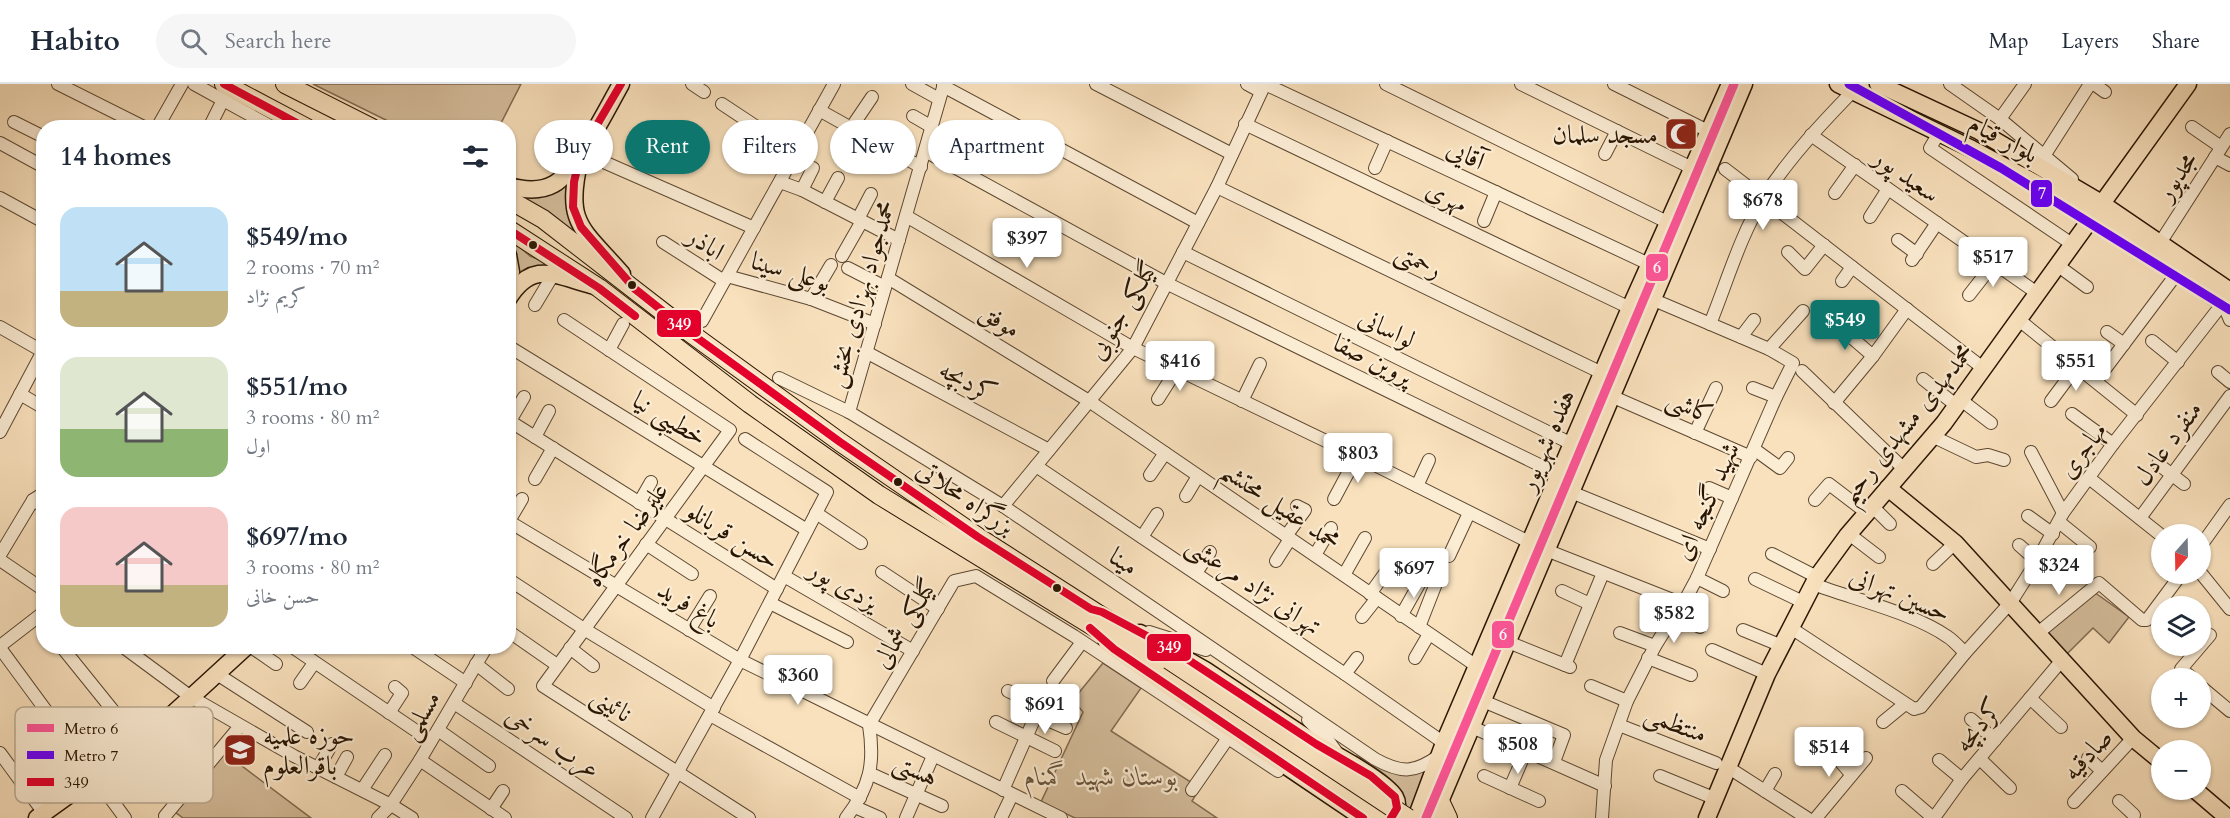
<!DOCTYPE html>
<meta charset="utf-8">
<style>
:root{--surface:#fff;--page:#f6f6f7;--text:#1f2937;--muted:#747a83;--line:#e0e1e3;--accent:#0f766e}
body{margin:0;font-family:Cardo,Amiri,serif;background:var(--page);color:var(--text);height:100vh;display:flex;flex-direction:column;font-size:22px;white-space:nowrap}
*{box-sizing:border-box;margin:0}
p{font-size:20px;color:var(--muted)}
.icon{flex:none;width:33px;height:33px;fill:none;stroke:currentColor;stroke-width:2;stroke-linecap:round;stroke-linejoin:round}
.map{position:relative;flex:1;overflow:hidden}
.side{position:absolute;left:36px;top:36px;width:480px;height:534px;display:flex;flex-direction:column;background:var(--surface);border-radius:24px;box-shadow:0 2px 4px #0004}
.side>*{flex:none}
.banner{position:absolute;left:534px;top:36px;width:570px;height:54px;display:flex;gap:12px}
.needle{width:39px;rotate:200deg}
.fabs{position:absolute;left:2151px;top:440px;display:grid;gap:12px}
.fabs a{display:grid;place-items:center;width:60px;height:60px;border-radius:50%;background:var(--surface);box-shadow:0 2px 4px #0004;font-size:30px}
.price{position:absolute;translate:-50% -51px;padding:0 14px;border-radius:6px;background:#fff;color:#222;font-size:20px;line-height:39px;filter:drop-shadow(0 2px 3px #0008)}
.price::after{content:'';position:absolute;left:50%;top:36px;width:18px;height:14px;margin-left:-9px;background:inherit;clip-path:polygon(0 0,100% 0,50% 100%)}
.price.current{background:var(--accent);color:#fff}
ul{padding:0;list-style:none}
li{display:flex;align-items:center;gap:18px;height:150px;padding:0 24px}
li span{display:grid;place-items:center;flex:none;width:168px;height:120px;border-radius:18px;color:#555}
li>.icon{margin-inline-start:auto}
span .icon{width:72px;height:72px;fill:#fffc;stroke-width:1}
li b{font-size:26px}
h2{display:flex;justify-content:space-between;align-items:center;height:72px;padding:0 24px;font-size:26px}
.tag{padding:0 21px;border-radius:27px;background:var(--surface);box-shadow:0 2px 4px #0004;font-size:21px;line-height:54px}
.tag.current{background:var(--accent);color:#fff}
header{display:flex;align-items:center;gap:36px;box-sizing:border-box;height:84px;padding:0 30px;background:var(--surface);border-bottom:2px solid var(--line)}
header strong{font-size:28px}
nav{display:flex;gap:33px;margin-inline-start:auto;font-size:21px}
.search{width:420px;height:54px;background:var(--page);display:flex;align-items:center;gap:15px;box-sizing:border-box;padding:0 21px;border-radius:33px;color:var(--muted);font-size:22px}
.map>svg:first-child{display:block}
.green{fill:#d6be9d;stroke:#806a50;stroke-width:1.5}
.lines{fill:none;stroke-linecap:round;stroke-linejoin:round}
.minor-casing{stroke:#5d4831;stroke-width:14}
.major-casing{stroke:#291502;stroke-width:19}
.highway-casing{stroke:#291502;stroke-width:20}
.minor{stroke:#fbecd4;stroke-width:12}
.major{stroke:#f9e1bd;stroke-width:16}
.highway{stroke:#f9e1bd;stroke-width:18}
.highway-bridge-casing{stroke:#291502;stroke-width:20;stroke-linecap:butt}
.highway-bridge{stroke:#f9e1bd;stroke-width:18}
.bus-1-casing{stroke:#fbecd4;stroke-width:12}
.bus-1{stroke:#e4002b;stroke-width:8}
.metro-1-casing{stroke:#fbecd4;stroke-width:14}
.metro-2-casing{stroke:#fbecd4;stroke-width:14}
.metro-1{stroke:#f59;stroke-width:9}
.metro-2{stroke:#6a00ff;stroke-width:9}
.bus-dot{fill:#291502;stroke:#fbecd4;stroke-width:2}
.labels{text-anchor:middle;stroke-width:4.5;stroke-linejoin:round;paint-order:stroke}
.poi-label{font-size:26px;fill:#291502;stroke:#fbecd4;text-anchor:end}
.street-label{font-size:26px;fill:#291502;stroke:#fbecd4}
.park-label{font-size:26px;font-style:italic;fill:#665038;stroke:#fbecd4}
.key{fill:#fbecd4;stroke:#bcac95;stroke-width:1.5}
.key-label{font-size:16px;fill:#291502}
.line-badge{stroke:#fbecd4;stroke-width:2}
.badge-label{font-size:16px;text-anchor:middle;font-weight:bold;fill:#fff}
</style>
<header>
<strong>Habito</strong>
<div class="search"><svg class="icon" aria-label="search" viewBox="0 0 24 24"><circle cx="10" cy="10" r="6"/><path d="M15 15l6 6"/></svg>Search here</div>
<nav><a>Map</a><a>Layers</a><a>Share</a></nav>
</header>
<div class="map">
<svg width="2230" height="734" viewBox="0 0 2230 734">
<rect width="100%" height="100%" fill="#f9e1bd"/>
<filter id="stains"><feTurbulence type="fractalNoise" baseFrequency=".00333" numOctaves="4"/><feColorMatrix values="0 0 0 0 .2 0 0 0 0 .09 0 0 0 0 .02 0 0 0 .5 -.17"/></filter>
<radialGradient id="worn" r=".72"><stop offset=".6" stop-color="#630" stop-opacity="0"/><stop offset="1" stop-color="#630" stop-opacity=".3"/></radialGradient>
<g class="green">
<polygon points="313,0 521,0 499,43 400,43"/>
<polygon points="572,91 595,163 552,132 509,106"/>
<polygon points="508,153 530,172 554,182 517,197 513,168 509,158"/>
<polygon points="2094,508 2129,533 2109,559 2093,544 2067,570 2046,548"/>
<polygon points="1103,579 1141,604 1111,647 1200,704 1192,717 1217,734 1075,734 1041,718 1083,628 1073,616"/>
<polygon points="222,667 311,734 183,734 175,728"/>
<path d="M1356 672 1394 689 1429 684 1411 727 1404 722C1399 694 1378 686 1356 672Z"/>
</g>
<g class="lines">
<defs>
<g id="minor">
<polyline points="58,0 146,44"/>
<polyline points="194,0 274,44"/>
<polyline points="692,0 704,8"/>
<polyline points="912,0 939,15"/>
<polyline points="1096,0 1232,70"/>
<polyline points="1247,0 1260,7"/>
<polyline points="1265,0 1649,180"/>
<polyline points="1386,0 1667,138"/>
<polyline points="1521,0 1692,84"/>
<polyline points="1614,0 1708,47"/>
<polyline points="1950,0 2000,35 2072,95"/>
<polyline points="2094,0 2105,8"/>
<polyline points="943,2 1198,139"/>
<polyline points="722,20 796,69"/>
<polyline points="819,26 921,83"/>
<polyline points="913,32 932,43"/>
<polyline points="2000,35 2025,0"/>
<polyline points="14,38 44,53"/>
<polyline points="1245,40 1630,224"/>
<polyline points="2192,43 2221,63"/>
<polyline points="157,44 182,0"/>
<polyline points="209,44 223,16"/>
<polyline points="851,44 872,13"/>
<polyline points="1939,49 1930,64 2072,160"/>
<polyline points="1811,51 2037,209"/>
<polyline points="0,59 44,83"/>
<polyline points="925,67 1166,199 1560,391"/>
<polyline points="581,68 754,144"/>
<polyline points="1605,70 1617,47"/>
<polyline points="2044,72 2090,0"/>
<polyline points="2215,73 2230,81"/>
<polyline points="1375,84 1387,57"/>
<polyline points="1725,85 1983,284"/>
<polyline points="780,98 802,106 899,156"/>
<polyline points="1217,103 1602,289"/>
<polyline points="802,106 813,84"/>
<polyline points="1835,109 1855,81"/>
<polyline points="0,114 44,138"/>
<polyline points="825,118 838,94"/>
<polyline points="906,132 1133,264 1357,372 1531,459"/>
<polyline points="1870,133 1888,105"/>
<polyline points="858,135 871,110"/>
<polyline points="1484,137 1496,108"/>
<polyline points="1898,156 1917,170"/>
<polyline points="663,158 724,197"/>
<polyline points="2160,159 2230,50"/>
<polyline points="1183,168 1572,360"/>
<polyline points="1788,168 1805,185 1824,161"/>
<polyline points="842,172 862,137"/>
<polyline points="1912,176 1937,139"/>
<polyline points="2057,181 2087,203"/>
<polyline points="848,184 885,203"/>
<polyline points="727,192 811,215 875,240"/>
<polyline points="888,194 1089,317 1478,583"/>
<polyline points="1842,197 1852,183"/>
<polyline points="1969,211 1994,179"/>
<polyline points="811,215 831,181"/>
<polyline points="2223,219 2230,236"/>
<polyline points="535,221 553,191"/>
<polyline points="564,236 730,346 543,602 749,734"/>
<polyline points="2019,236 2137,331"/>
<polyline points="702,237 834,0"/>
<path d="M1710 240C1727 198 1740 152 1764 113 1789 74 1821 40 1853 7"/>
<polyline points="1836,240 1873,272"/>
<polyline points="0,243 42,267"/>
<polyline points="2107,248 2124,260"/>
<polyline points="1741,253 1754,236"/>
<polyline points="2152,257 2178,278"/>
<polyline points="508,262 807,446"/>
<polyline points="1769,265 1803,227"/>
<polyline points="609,266 623,240"/>
<polyline points="866,268 1049,366"/>
<polyline points="1802,287 1904,385"/>
<polyline points="2218,288 2230,298"/>
<path d="M779 294 849 328 1003 422 1375 675C1402 690 1415 689 1440 671"/>
<polyline points="1923,295 1957,322"/>
<polyline points="2096,297 2178,188"/>
<polyline points="1753,304 1776,313"/>
<polyline points="20,310 44,324"/>
<polyline points="1611,312 1751,373"/>
<polyline points="1158,315 1177,285"/>
<polyline points="1961,316 1991,339"/>
<polyline points="1242,317 1260,280"/>
<polyline points="2051,317 2077,282"/>
<polyline points="1834,319 1873,272 1907,225"/>
<polyline points="849,328 944,0"/>
<polyline points="2072,330 2113,360"/>
<polyline points="508,336 777,505"/>
<polyline points="510,337 524,313"/>
<polyline points="0,348 44,265"/>
<polyline points="1695,349 1716,304"/>
<polyline points="1932,352 1976,373 1988,371 2004,376"/>
<polyline points="535,353 549,327"/>
<polyline points="1754,365 1780,384 1788,374"/>
<polyline points="2031,368 2063,429"/>
<polyline points="2158,380 2184,400"/>
<polyline points="1036,382 1345,590 1444,659"/>
<polyline points="1150,391 1165,369"/>
<polyline points="2089,394 2162,452"/>
<polyline points="535,395 553,364"/>
<polyline points="1417,402 1429,376"/>
<polyline points="1709,404 1732,414"/>
<polyline points="1571,408 1710,465"/>
<polyline points="1186,412 1198,392"/>
<polyline points="1334,415 1357,372"/>
<polyline points="33,416 44,423"/>
<polyline points="1815,416 1829,400 1867,429"/>
<polyline points="639,419 651,398"/>
<polyline points="1003,422 1133,264 1217,103 1265,0"/>
<polyline points="1872,422 1890,440"/>
<polyline points="816,429 861,459"/>
<polyline points="2028,432 2053,450"/>
<polyline points="2140,434 2230,312"/>
<polyline points="508,437 740,576 1061,734"/>
<polyline points="509,437 522,415"/>
<polyline points="2059,438 2090,463"/>
<polyline points="1849,450 1879,473"/>
<polyline points="1286,452 1305,426 1297,422"/>
<polyline points="1142,453 1157,430"/>
<polyline points="646,460 692,490"/>
<polyline points="2019,461 2037,477"/>
<polyline points="2200,463 2230,421"/>
<polyline points="1546,466 1683,520"/>
<polyline points="1772,470 1817,493"/>
<polyline points="0,471 33,416 44,409"/>
<polyline points="1315,471 1331,444"/>
<polyline points="1449,472 1469,429"/>
<polyline points="0,476 44,506"/>
<polyline points="1276,477 1290,455"/>
<polyline points="1933,480 1955,459"/>
<polyline points="882,488 938,525"/>
<polyline points="2200,488 2230,525"/>
<polyline points="1196,489 1210,468"/>
<polyline points="1344,491 1365,454"/>
<polyline points="784,492 913,567"/>
<polyline points="1697,494 1723,507"/>
<polyline points="508,495 584,545 714,624"/>
<polyline points="1755,495 1803,518"/>
<path d="M1813 500C1853 515 1914 529 1948 553 1954 557 1959 563 1965 569"/>
<polyline points="1562,507 1590,520"/>
<polyline points="1370,510 1388,485"/>
<polyline points="770,519 847,558"/>
<polyline points="1677,531 1700,543"/>
<polyline points="1401,532 1427,486 1415,478"/>
<polyline points="1362,533 1377,514"/>
<polyline points="1419,543 1437,497"/>
<polyline points="1791,544 1914,625 1921,623 1965,569 2011,518 2037,477 2063,429 2113,360 2223,219"/>
<polyline points="689,546 710,512"/>
<polyline points="1743,546 1782,562"/>
<polyline points="508,547 557,581"/>
<polyline points="1149,548 1206,566"/>
<polyline points="1620,549 1655,562"/>
<polyline points="2038,549 2099,499 2142,536 2147,536 2182,489"/>
<polyline points="1508,558 1570,583"/>
<polyline points="0,562 44,528"/>
<polyline points="61,562 140,660"/>
<polyline points="122,562 191,613 294,672 393,722 412,734"/>
<polyline points="250,562 276,580"/>
<polyline points="291,562 431,657"/>
<polyline points="411,562 466,599"/>
<polyline points="0,564 125,734"/>
<polyline points="570,564 593,582"/>
<polyline points="1712,566 1767,590"/>
<polyline points="1415,574 1429,550"/>
<polyline points="1648,574 1691,591"/>
<polyline points="476,580 508,605"/>
<polyline points="1565,581 1603,489"/>
<polyline points="217,590 307,648"/>
<polyline points="1345,590 1357,574"/>
<polyline points="2192,594 2181,585 2210,551"/>
<polyline points="1053,597 1082,558"/>
<polyline points="300,599 314,579"/>
<polyline points="1591,602 1627,617"/>
<polyline points="2200,602 2230,627"/>
<polyline points="2030,614 2061,643"/>
<polyline points="1483,617 1564,651 1554,678"/>
<polyline points="454,619 626,734"/>
<polyline points="389,629 402,609 395,603"/>
<polyline points="710,631 860,714"/>
<polyline points="1036,631 1066,644"/>
<polyline points="1971,635 1995,656"/>
<polyline points="1308,636 1327,655 1338,670"/>
<polyline points="996,638 1055,667"/>
<polyline points="1883,638 1905,620"/>
<polyline points="1619,641 1716,679"/>
<polyline points="1472,643 1605,702"/>
<polyline points="438,646 489,682"/>
<polyline points="0,669 44,729"/>
<polyline points="2088,674 2102,687"/>
<polyline points="1980,675 2010,704"/>
<polyline points="420,676 505,734"/>
<polyline points="1839,676 1851,690"/>
<polyline points="1939,676 1962,695"/>
<polyline points="318,684 332,660"/>
<polyline points="1729,684 1807,734"/>
<polyline points="871,690 942,722"/>
<polyline points="1484,692 1539,717"/>
<polyline points="1660,692 1716,715"/>
<polyline points="336,693 347,673"/>
<polyline points="1510,704 1526,667"/>
<polyline points="362,706 385,671"/>
<polyline points="1003,706 1040,622 1008,607"/>
<polyline points="1192,706 1228,654"/>
<polyline points="1765,707 1775,690"/>
<polyline points="1902,707 1931,732"/>
<polyline points="2119,717 2134,731"/>
<polyline points="2074,718 2133,654"/>
<polyline points="855,723 880,734"/>
<polyline points="491,725 503,707"/>
<polyline points="165,732 240,642"/>
<polyline points="378,734 390,722 420,676 487,562"/>
<polyline points="652,734 740,576 827,408 745,355"/>
<path d="M846 734C870 703 875 680 869 641L954 497 976 492 1074 552 1278 687"/>
<polyline points="906,734 933,672"/>
<polyline points="1001,734 1012,711"/>
<polyline points="1602,734 1606,676 1627,617 1655,562 1668,541 1677,531 1697,494 1776,313 1793,279 1769,265 1654,216"/>
<polyline points="1816,734 1866,674"/>
<polyline points="1930,734 1936,731 1962,695 2062,576"/>
</g>
<g id="major">
<polyline points="1838,0 1972,65 2093,130 2230,224"/>
<polyline points="1878,0 1979,47 2101,119 2230,207"/>
<path d="M580 75C564 140 582 144 622 190"/>
<path d="M508 102C523 106 540 108 554 100 575 89 608 23 621 0"/>
<polyline points="508,171 511,188 508,198"/>
<path d="M508 215C532 176 554 191 591 201"/>
<polyline points="1888,404 1955,459 2133,654 2162,678"/>
<path d="M1140 549 1205 586 1316 660C1333 669 1386 697 1395 713 1399 720 1397 729 1391 734"/>
<polyline points="1107,559 1169,603 1363,734"/>
<polyline points="2194,705 2228,734"/>
<polyline points="37,734 140,660 247,562"/>
<polyline points="1416,734 1444,659 1630,224 1730,0"/>
<polyline points="1433,734 1744,0"/>
<polyline points="1707,734 1767,590 1817,493 1847,452 1944,339 2188,0"/>
</g>
<g id="highway">
<polyline points="224,0 307,44"/>
<polyline points="285,0 372,44"/>
<polyline points="508,115 543,135 689,248 840,358 978,453 1156,567"/>
<polyline points="508,145 599,204 750,320 879,411 1161,584 1387,734"/>
<polyline points="1440,717 1448,734"/>
</g>
</defs>
<use href="#minor" class="minor-casing"/>
<use href="#major" class="major-casing"/>
<use href="#highway" class="highway-casing"/>
<use href="#minor" class="minor"/>
<use href="#major" class="major"/>
<use href="#highway" class="highway"/>
<defs>
<polyline id="highway-bridge" points="1169,576 1408,734"/>
</defs>
<use href="#highway-bridge" class="highway-bridge-casing"/>
<use href="#highway-bridge" class="highway-bridge"/>
<defs>
<g id="bus-1">
<polyline points="224,0 306,44"/>
<polyline points="621,0 581,68 574,98 573,123 581,143 635,205 689,248 840,358 978,453 1091,525 1102,528 1175,567 1316,660 1371,692 1395,713 1397,724 1391,734"/>
<polyline points="508,145 599,204 635,232"/>
<polyline points="1090,544 1114,565 1363,734"/>
</g>
</defs>
<use href="#bus-1" class="bus-1-casing"/>
<use href="#bus-1" class="bus-1"/>
<defs>
<polyline id="metro-1" points="1426,734 1734,0"/>
<polyline id="metro-2" points="1849,0 2001,84 2230,226"/>
</defs>
<use href="#metro-1" class="metro-1-casing"/>
<use href="#metro-2" class="metro-2-casing"/>
<use href="#metro-1" class="metro-1"/>
<use href="#metro-2" class="metro-2"/>
</g>
<defs>
<symbol id="mosque-square" viewBox="-11 -11 22 22"><rect x="-9" y="-9" width="18" height="18" rx="4" fill="#8f2418" stroke="#fbecd4"/><path d="M3.5-4.9A6 6 0 1 0 3.5 4.9A5 5 0 1 1 3.5-4.9Z" fill="#fff"/></symbol>
<symbol id="university-square" viewBox="-11 -11 22 22"><rect x="-9" y="-9" width="18" height="18" rx="4" fill="#8f2418" stroke="#fbecd4"/><path d="M0-5L7-2L0 1L-7-2ZM-4 1L0 2.5L4 1V4Q0 6-4 4Z" fill="#fff"/></symbol>
</defs>
<g fill-rule="evenodd">
<use href="#mosque-square" x="1662" y="31" width="38" height="38"/>
<use href="#university-square" x="221" y="647" width="38" height="38"/>
</g>
<g class="bus-dot">
<circle cx="533" cy="161" r="5"/>
<circle cx="632" cy="201" r="5"/>
<circle cx="898" cy="398" r="5"/>
<circle cx="1057" cy="504" r="5"/>
</g>
<g class="labels">
<g class="poi-label">
<text x="1658" y="59">مسجد سلمان</text>
<text x="263" y="660" text-anchor="start">حوزه علمیه<tspan x="263" dy="30">باقرالعلوم</tspan></text>
</g>
<g class="street-label">
<text transform="translate(2004 54) rotate(28)" y="9">بلوار قیام</text>
<text transform="translate(1466 70) rotate(25)" y="9">آقایی</text>
<text transform="translate(1907 91) rotate(35)" y="9">سعید پور</text>
<text transform="translate(2176 92) rotate(-57)" y="9">مجدپور</text>
<text transform="translate(1447 112) rotate(26)" y="9">مهری</text>
<text transform="translate(706 159) rotate(33)" y="9">اباذر</text>
<text transform="translate(1419 176) rotate(26)" y="9">رحمتی</text>
<text transform="translate(791 187) rotate(17)" y="9">بوعلی سینا</text>
<text transform="translate(860 210) rotate(-74)" y="9">محمدجواد بهزادی بخش</text>
<text transform="translate(1122 226) rotate(-59)" y="9">گیلکی جنوبی</text>
<text transform="translate(1000 236) rotate(31)" y="9">موفق</text>
<text transform="translate(1387 244) rotate(26)" y="9">لواسانی</text>
<text transform="translate(1373 275) rotate(26)" y="9">پروین صفا</text>
<text transform="translate(968 297) rotate(28)" y="9">کردبچه</text>
<text transform="translate(1690 322) rotate(24)" y="9">کاشی</text>
<text transform="translate(670 334) rotate(31)" y="9">خطیبی نیا</text>
<text transform="translate(1906 339) rotate(-51)" y="9">محمدمهدی مشهدی رحیم</text>
<text transform="translate(1546 356) rotate(-67)" y="9">هفده شهریور</text>
<text transform="translate(2167 359) rotate(-54)" y="9">منفرد عادل</text>
<text transform="translate(2082 366) rotate(-53)" y="9">مهاجری</text>
<text transform="translate(966 413) rotate(34)" y="9">بزرگراه محلاتی</text>
<text transform="translate(1706 417) rotate(-66)" y="9">شهید گنجه ای</text>
<text transform="translate(1281 421) rotate(34)" y="9">محمد عقیل محتشم</text>
<text transform="translate(626 450) rotate(-54)" y="9">علیرضا خرمگاه</text>
<text transform="translate(733 451) rotate(32)" y="9">حسن قربانلو</text>
<text transform="translate(1124 477) rotate(34)" y="9">مینا</text>
<text transform="translate(844 501) rotate(30)" y="9">یزدی پور</text>
<text transform="translate(1254 501) rotate(34)" y="9">تهرانی نژاد مرعشی</text>
<text transform="translate(1900 510) rotate(22)" y="9">حسین تهرانی</text>
<text transform="translate(689 520) rotate(31)" y="9">باغ فرید</text>
<text transform="translate(904 539) rotate(-59)" y="9">گيلکی شمالی</text>
<text transform="translate(612 620) rotate(33)" y="9">نائینی</text>
<text transform="translate(420 631) rotate(-59)" y="9">مسلمی</text>
<text transform="translate(1676 639) rotate(21)" y="9">منتظمی</text>
<text transform="translate(1978 641) rotate(-51)" y="9">کردبچه</text>
<text transform="translate(553 658) rotate(34)" y="9">عرب سرخی</text>
<text transform="translate(2087 670) rotate(-47)" y="9">صادقیه</text>
<text transform="translate(916 685) rotate(24)" y="9">هستی</text>
</g>
<g class="park-label">
<text x="1101" y="701">بوستان شهید گمنام</text>
</g>
</g>
<rect x="15" y="623" width="198" height="96" rx="9" class="key"/>
<rect x="27" y="640" width="27" height="8" fill="#f59"/>
<rect x="27" y="667" width="27" height="8" fill="#6a00ff"/>
<rect x="27" y="694" width="27" height="8" fill="#e4002b"/>
<g class="key-label">
<text x="64" y="650">Metro 6</text>
<text x="64" y="677">Metro 7</text>
<text x="64" y="704">349</text>
</g>
<g class="line-badge">
<rect x="2030" y="95" width="23" height="29" rx="6" fill="#6a00ff"/>
<rect x="1645" y="169" width="24" height="29" rx="6" fill="#f59"/>
<rect x="656" y="225" width="46" height="29" rx="6" fill="#e4002b"/>
<rect x="1491" y="536" width="24" height="29" rx="6" fill="#f59"/>
<rect x="1146" y="549" width="46" height="29" rx="6" fill="#e4002b"/>
</g>
<g class="badge-label">
<text x="2042" y="115">7</text>
<text x="1657" y="189">6</text>
<text x="679" y="246">349</text>
<text x="1503" y="556">6</text>
<text x="1169" y="569">349</text>
</g>
<rect width="100%" height="100%" filter="url(#stains)"/>
<rect width="100%" height="100%" fill="url(#worn)"/>
</svg>
<div class="fabs">
<a><svg class="needle" viewBox="-14 -14 28 28"><path d="M0-13l5 13h-10z" fill="#e53935"/><path d="M0 13l5-13h-10z" fill="#747a83"/></svg></a>
<a><svg class="icon" aria-label="layers" viewBox="0 0 24 24"><path d="M12 4l9 5-9 5-9-5zM3 14l9 5 9-5"/></svg></a>
<a>+</a>
<a>−</a>
</div>
<b class="price" style="left:1763px;top:147px">$678</b>
<b class="price" style="left:1027px;top:185px">$397</b>
<b class="price" style="left:1993px;top:204px">$517</b>
<b class="price current" style="left:1845px;top:267px">$549</b>
<b class="price" style="left:1180px;top:308px">$416</b>
<b class="price" style="left:2076px;top:308px">$551</b>
<b class="price" style="left:1358px;top:400px">$803</b>
<b class="price" style="left:2059px;top:512px">$324</b>
<b class="price" style="left:1414px;top:515px">$697</b>
<b class="price" style="left:1674px;top:560px">$582</b>
<b class="price" style="left:798px;top:622px">$360</b>
<b class="price" style="left:1045px;top:651px">$691</b>
<b class="price" style="left:1518px;top:691px">$508</b>
<b class="price" style="left:1829px;top:694px">$514</b>
<div class="banner">
<a class="tag">Buy</a>
<a class="tag current">Rent</a>
<a class="tag">Filters</a>
<a class="tag">New</a>
<a class="tag">Apartment</a>
</div>
<section class="side">
<h2>14 homes<svg class="icon" aria-label="filters" viewBox="0 0 24 24"><path d="M4 7h16M4 17h16"/><circle cx="9" cy="7" r="2"/><circle cx="15" cy="17" r="2"/></svg></h2>
<ul>
<li><span style="background:linear-gradient(#bfe0f5 70%,#c2b280 0)"><svg class="icon" aria-label="home" viewBox="0 0 24 24"><path d="M3 11l9-7 9 7M6 9v11h12V9"/></svg></span><div><b>$549/mo</b><p>2 rooms · 70 m²</p><p>کریم نژاد</p></div></li>
<li><span style="background:linear-gradient(#dfe7d0 60%,#8fb573 0)"><svg class="icon" aria-label="home" viewBox="0 0 24 24"><path d="M3 11l9-7 9 7M6 9v11h12V9"/></svg></span><div><b>$551/mo</b><p>3 rooms · 80 m²</p><p>اول</p></div></li>
<li><span style="background:linear-gradient(#f6c9c9 65%,#c2b280 0)"><svg class="icon" aria-label="home" viewBox="0 0 24 24"><path d="M3 11l9-7 9 7M6 9v11h12V9"/></svg></span><div><b>$697/mo</b><p>3 rooms · 80 m²</p><p>حسن خانی</p></div></li>
</ul>
</section>
</div>
